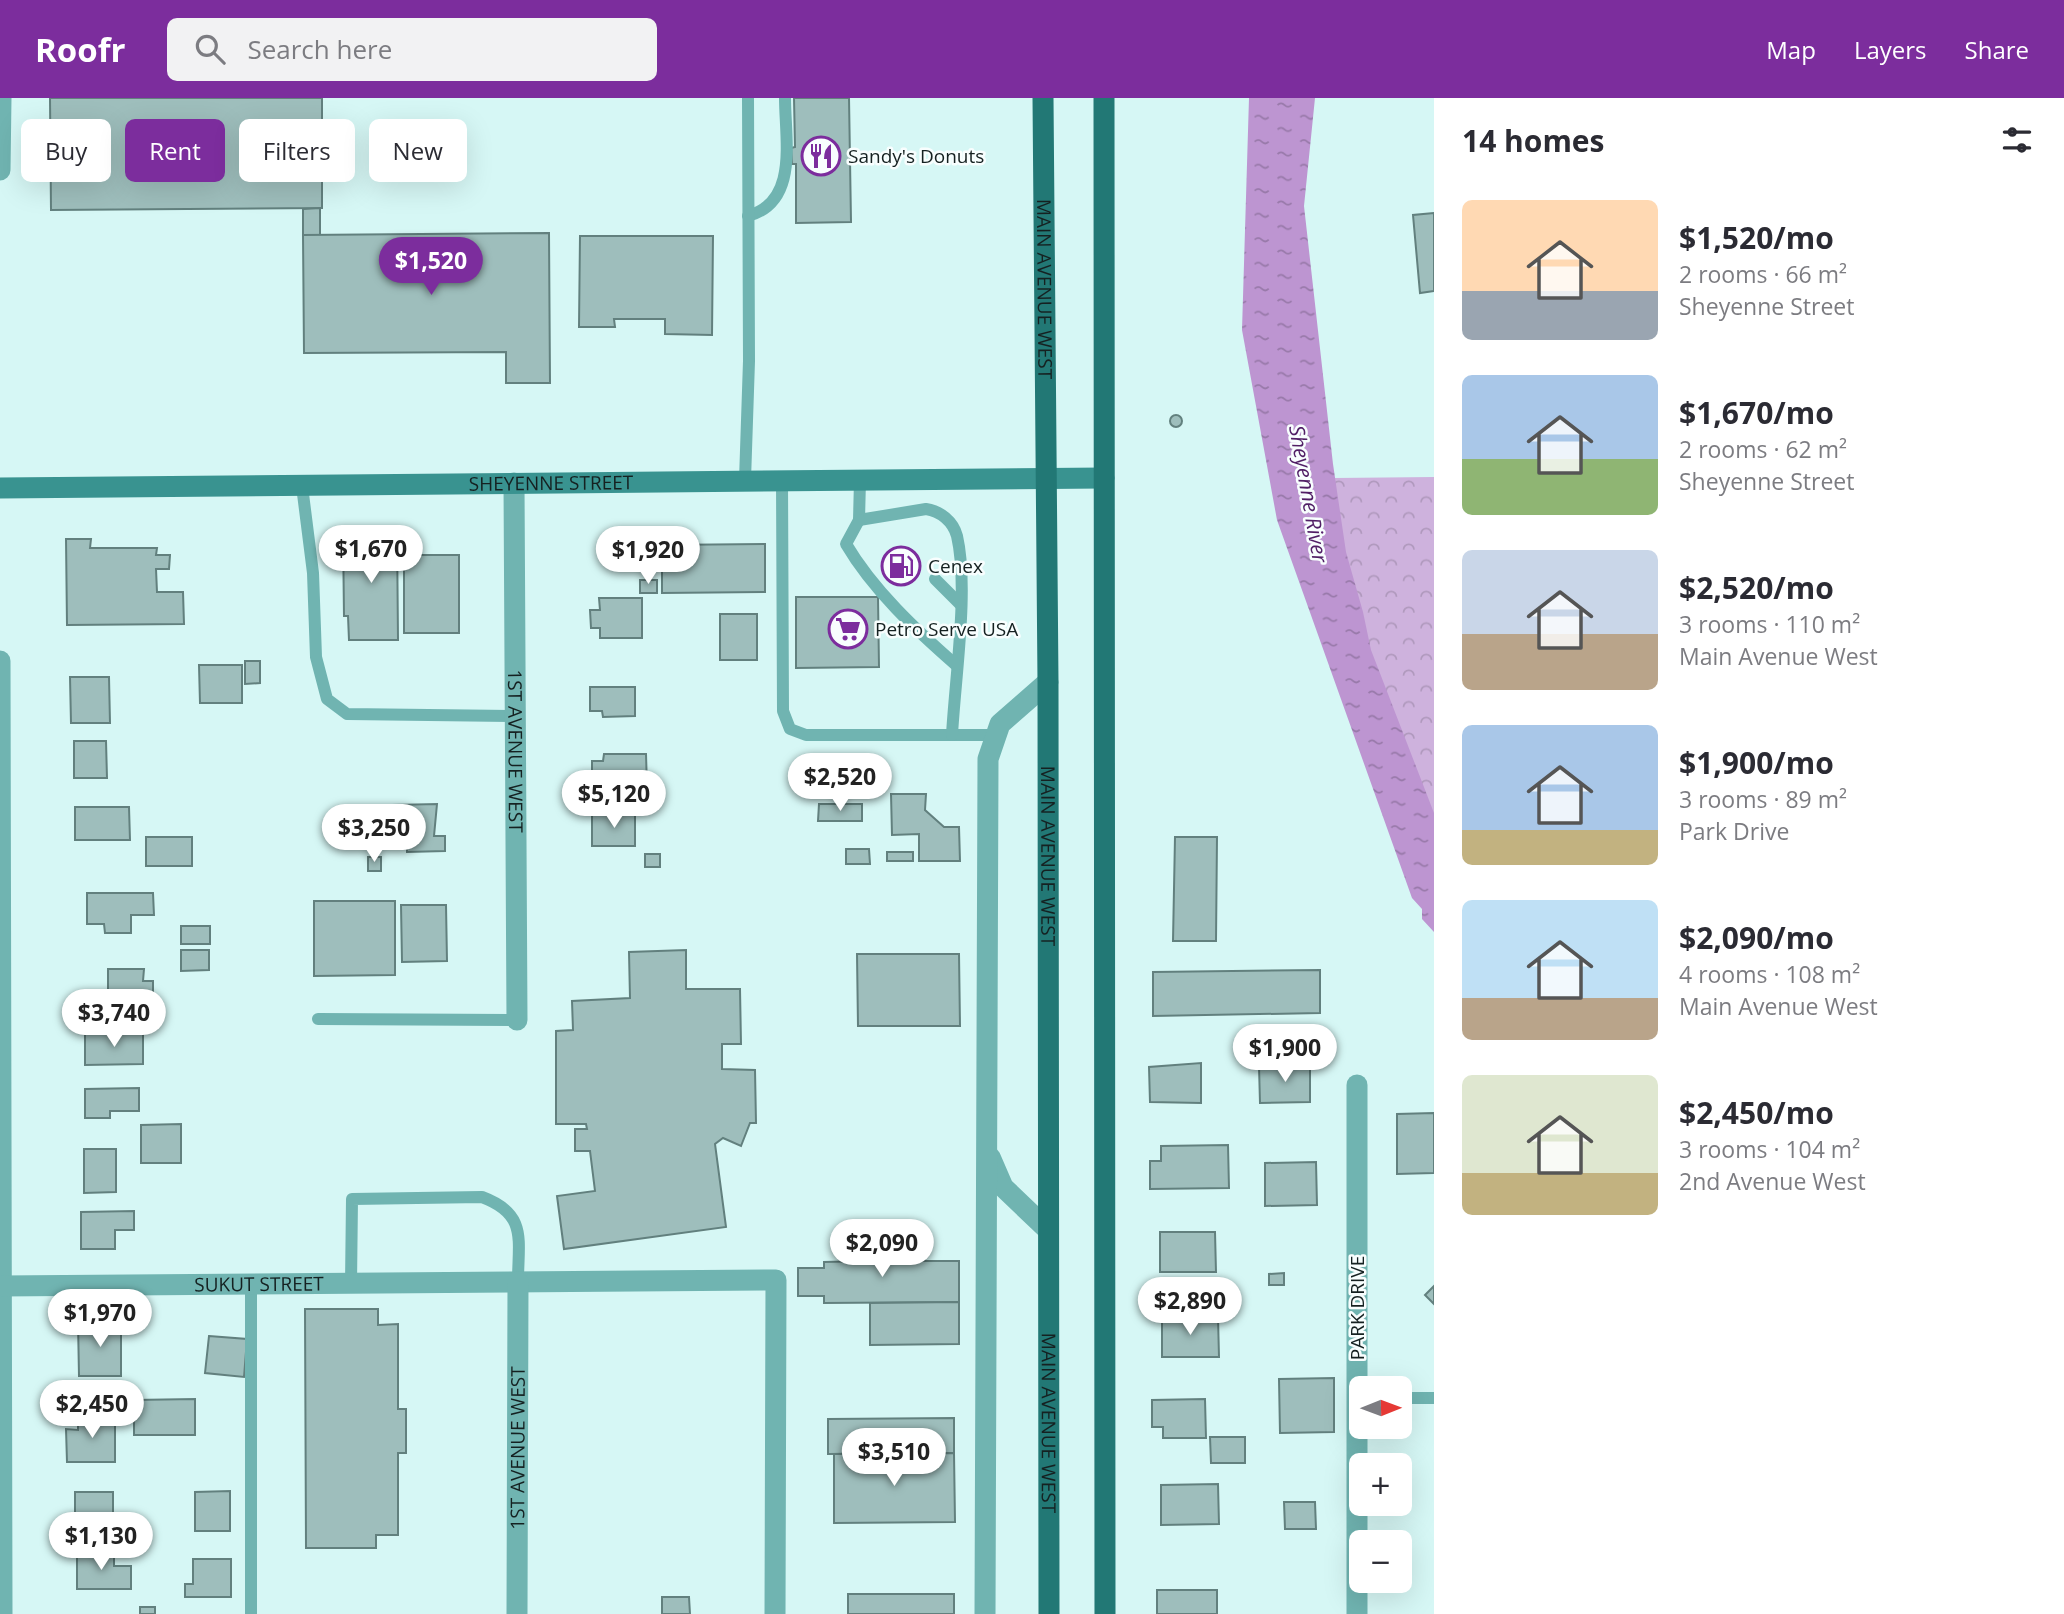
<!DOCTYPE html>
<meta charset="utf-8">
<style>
:root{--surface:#fff;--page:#f2f2f3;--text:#2b2b33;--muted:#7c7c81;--accent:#7c2d9d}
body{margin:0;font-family:"Open Sans",sans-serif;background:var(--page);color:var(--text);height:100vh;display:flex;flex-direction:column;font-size:26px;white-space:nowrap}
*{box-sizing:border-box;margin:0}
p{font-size:23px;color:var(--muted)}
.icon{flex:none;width:38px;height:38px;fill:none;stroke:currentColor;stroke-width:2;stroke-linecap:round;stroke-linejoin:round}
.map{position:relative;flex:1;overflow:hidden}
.side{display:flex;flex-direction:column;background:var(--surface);width:630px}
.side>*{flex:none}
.guide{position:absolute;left:21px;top:21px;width:665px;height:63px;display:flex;gap:14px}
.needle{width:46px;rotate:89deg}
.tools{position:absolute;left:1349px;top:1278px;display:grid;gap:14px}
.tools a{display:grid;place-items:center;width:63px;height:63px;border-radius:10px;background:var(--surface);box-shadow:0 7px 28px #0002;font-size:35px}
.price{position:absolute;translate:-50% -60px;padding:0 16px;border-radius:24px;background:#fff;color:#222;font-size:23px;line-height:46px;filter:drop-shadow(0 2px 4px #0008)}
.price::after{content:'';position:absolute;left:50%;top:42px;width:21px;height:16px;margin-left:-10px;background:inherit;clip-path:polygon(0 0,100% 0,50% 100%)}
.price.selected{background:var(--accent);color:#fff}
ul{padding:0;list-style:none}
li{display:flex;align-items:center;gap:21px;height:175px;padding:0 28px}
li span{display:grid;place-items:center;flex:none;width:196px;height:140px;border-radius:10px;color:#555}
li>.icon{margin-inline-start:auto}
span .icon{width:84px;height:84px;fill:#fffc;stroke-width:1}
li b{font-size:30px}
h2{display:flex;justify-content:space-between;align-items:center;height:84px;padding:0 28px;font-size:30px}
.pill{padding:0 24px;border-radius:10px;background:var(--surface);box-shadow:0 7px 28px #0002;font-size:24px;line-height:63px}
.pill.selected{background:var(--accent);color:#fff}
header{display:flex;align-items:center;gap:42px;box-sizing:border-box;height:98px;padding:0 35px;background:var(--accent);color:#fff}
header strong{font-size:33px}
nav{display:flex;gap:38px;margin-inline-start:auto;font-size:24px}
.search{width:490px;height:63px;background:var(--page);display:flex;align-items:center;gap:18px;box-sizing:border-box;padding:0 24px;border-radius:10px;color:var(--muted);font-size:26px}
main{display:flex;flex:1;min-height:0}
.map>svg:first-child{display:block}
.park{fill:url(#park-crowns)}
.water{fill:url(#water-ripples)}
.building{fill:#9ebebc;stroke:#62807e;stroke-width:2}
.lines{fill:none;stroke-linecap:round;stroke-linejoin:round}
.lane{stroke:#70b4b1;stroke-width:12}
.street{stroke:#70b4b1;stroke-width:21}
.secondary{stroke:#399390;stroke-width:21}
.primary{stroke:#227875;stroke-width:21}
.labels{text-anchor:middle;stroke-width:5;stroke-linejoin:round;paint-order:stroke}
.poi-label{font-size:19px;fill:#152121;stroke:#f8fefe;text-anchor:start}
.street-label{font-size:19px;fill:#152121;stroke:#f8fefe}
.water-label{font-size:21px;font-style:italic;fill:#501e65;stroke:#f8fefe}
</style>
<header>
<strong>Roofr</strong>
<div class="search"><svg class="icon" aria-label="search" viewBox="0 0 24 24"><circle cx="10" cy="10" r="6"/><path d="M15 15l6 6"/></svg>Search here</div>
<nav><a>Map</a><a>Layers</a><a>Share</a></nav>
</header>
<main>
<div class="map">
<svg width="1434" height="1516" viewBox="0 0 1434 1516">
<defs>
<pattern id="park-crowns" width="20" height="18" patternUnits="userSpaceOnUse" patternTransform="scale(1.75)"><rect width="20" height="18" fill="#ceb2dd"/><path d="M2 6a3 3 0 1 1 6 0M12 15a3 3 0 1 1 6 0" fill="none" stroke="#b099bd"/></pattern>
<pattern id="water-ripples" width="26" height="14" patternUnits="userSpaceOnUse" patternTransform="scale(1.75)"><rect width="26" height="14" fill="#bd95d1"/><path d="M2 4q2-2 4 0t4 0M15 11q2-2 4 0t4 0" fill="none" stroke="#9879a9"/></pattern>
</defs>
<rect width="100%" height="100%" fill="#d6f7f5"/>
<polygon class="park" points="1434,379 1434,754 1346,486 1334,380"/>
<polygon class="water" points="1249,0 1315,0 1304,108 1333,366 1346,454 1363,514 1371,552 1434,715 1434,834 1422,821 1422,811 1412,800 1277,422 1242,232"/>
<g class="building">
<polygon points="50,0 322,0 322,110 51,112"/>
<polygon points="794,0 849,0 851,124 796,125 796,66 792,66 791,50 795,49"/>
<polygon points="320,110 320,137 303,137 303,111"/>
<polygon points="1434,115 1434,193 1420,195 1413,117"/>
<polygon points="549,135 550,285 506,285 506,254 304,255 303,137"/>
<polygon points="580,138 713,138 712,237 665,236 665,221 614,221 615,229 579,229"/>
<circle cx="1176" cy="323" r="6"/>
<polygon points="343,433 397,433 398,542 349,542 348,518 344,518"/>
<polygon points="66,441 91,441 90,450 157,450 156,457 170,457 169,471 156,471 157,494 183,494 184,526 67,527"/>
<polygon points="765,446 765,494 662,495 662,447"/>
<rect x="404" y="457" width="55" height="78"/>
<rect x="640" y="482" width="17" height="13"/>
<polygon points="796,499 878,499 879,569 796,570"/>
<polygon points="599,500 642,500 642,540 600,540 600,530 591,530 590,512 600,512"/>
<rect x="720" y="516" width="37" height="46"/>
<polygon points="245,563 260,563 260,585 245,586"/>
<polygon points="199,567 242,567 242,605 200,605"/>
<polygon points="70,579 109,579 110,625 71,625"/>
<polygon points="590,589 635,589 635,618 603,619 602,613 590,613"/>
<polygon points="74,643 106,643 107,680 74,680"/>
<polygon points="604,656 646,656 647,689 592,689 592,663 603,663"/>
<polygon points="891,696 926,696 925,712 944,729 959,729 960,763 919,763 919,736 892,737"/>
<polygon points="437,706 434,738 445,738 445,753 407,754 407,727 393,727 393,707"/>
<polygon points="819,706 862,706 862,723 818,723"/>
<polygon points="75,709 129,709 130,742 75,742"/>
<polygon points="635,716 635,748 592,748 592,717"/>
<rect x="146" y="739" width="46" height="29"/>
<polygon points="1175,739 1217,739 1216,843 1173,843"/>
<polygon points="846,751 869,751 870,766 846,766"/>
<rect x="887" y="754" width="26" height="9"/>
<rect x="645" y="756" width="15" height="13"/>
<rect x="368" y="759" width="13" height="14"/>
<polygon points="87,795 153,795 154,817 131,817 131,835 105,835 104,826 87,826"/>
<polygon points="314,803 395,803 395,877 314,878"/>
<polygon points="401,807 446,807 447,863 402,864"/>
<rect x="181" y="828" width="29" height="18"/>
<polygon points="181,852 209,852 209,872 181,873"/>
<polygon points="686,852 686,891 740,891 741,946 722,946 722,971 755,972 756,1025 750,1025 741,1048 723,1040 715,1046 726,1129 564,1151 557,1098 595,1093 590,1053 575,1053 575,1031 587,1031 586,1026 556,1026 556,933 573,932 572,903 630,900 629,854"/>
<polygon points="857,856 959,856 960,928 858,928"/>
<polygon points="108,871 144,871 143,883 153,883 153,906 108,907"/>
<polygon points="1320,872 1320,915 1153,918 1153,874"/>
<polygon points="85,936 143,936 143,966 85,967"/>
<polygon points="1201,965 1201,1005 1150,1004 1149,969"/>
<polygon points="1310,967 1310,1004 1260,1005 1259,968"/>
<polygon points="139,990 139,1013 110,1013 110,1020 85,1020 85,991"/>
<polygon points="1434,1015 1434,1075 1397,1076 1397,1016"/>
<polygon points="181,1026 181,1065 141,1065 141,1027"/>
<polygon points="1228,1047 1229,1090 1150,1091 1150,1063 1161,1063 1161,1048"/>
<polygon points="84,1051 116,1051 116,1094 84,1095"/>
<polygon points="1316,1064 1317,1107 1265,1108 1265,1065"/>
<polygon points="134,1113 134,1132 115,1132 115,1151 81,1151 81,1114"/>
<polygon points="1160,1134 1215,1134 1216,1174 1160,1174"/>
<polygon points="893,1140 894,1163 959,1163 959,1204 824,1205 824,1198 798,1198 798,1170 824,1170 824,1164 868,1163 868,1141"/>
<polygon points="1284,1175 1284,1187 1269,1187 1269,1176"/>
<polygon points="1434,1188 1434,1206 1425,1197"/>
<polygon points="959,1204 959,1246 870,1247 870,1205"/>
<polygon points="305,1211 378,1211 378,1227 398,1226 398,1311 406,1311 406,1355 398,1355 398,1437 376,1437 376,1450 306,1450"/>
<polygon points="1162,1219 1218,1219 1219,1259 1162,1259"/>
<polygon points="78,1224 121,1224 121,1278 79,1278"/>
<polygon points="209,1238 247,1241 244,1279 205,1275"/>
<polygon points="1334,1280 1334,1334 1280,1335 1279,1281"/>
<polygon points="195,1301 195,1337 134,1337 134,1302"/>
<polygon points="1205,1301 1206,1340 1163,1340 1163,1329 1152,1329 1152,1302"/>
<polygon points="78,1317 115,1317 115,1364 67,1364 66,1331 78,1332"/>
<polygon points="954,1320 954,1355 828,1356 828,1321"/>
<polygon points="1210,1339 1245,1339 1245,1365 1211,1365"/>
<polygon points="954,1355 955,1424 834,1425 834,1356"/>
<polygon points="1218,1386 1219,1426 1161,1427 1161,1387"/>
<polygon points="230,1393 230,1433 195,1433 195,1394"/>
<rect x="75" y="1394" width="38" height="35"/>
<polygon points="1284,1404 1315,1404 1316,1431 1285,1431"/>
<polygon points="87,1450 104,1450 104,1456 114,1456 114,1468 131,1468 131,1491 77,1491 77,1456 87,1456"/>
<polygon points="193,1461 231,1461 231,1499 185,1499 185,1486 193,1486"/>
<rect x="1157" y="1492" width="60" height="24"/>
<rect x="848" y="1496" width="106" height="20"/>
<polygon points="662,1499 689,1499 690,1516 662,1516"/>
<rect x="140" y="1509" width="15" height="7"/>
</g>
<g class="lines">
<g class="lane">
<path d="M748 118C799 104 785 42 785 0"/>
<polyline points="745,382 749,263 748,0"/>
<polyline points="782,382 783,613 790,631 806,637 997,637"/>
<path d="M860 382 859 422 926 411C940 413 953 423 957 438 969 490 955 581 952 637"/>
<polyline points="302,388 313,475 316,559 327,601 347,616 517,618"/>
<path d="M859 422 846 446C873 492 916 532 956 567"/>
<polyline points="935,481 960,506"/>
<polyline points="318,921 517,922"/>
<path d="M351 1186 352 1101 482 1099C528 1116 518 1142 518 1184"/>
<polyline points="251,1187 251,1516"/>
<polyline points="1400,1300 1434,1300"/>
</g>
<g class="street">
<polyline points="0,72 1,0"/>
<path id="s1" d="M514 385 517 922"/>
<polyline points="0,563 2,1516"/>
<polyline points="990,1059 1003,1089 1047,1131"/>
<path id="s2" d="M0 1188 776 1182 775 1516"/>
<path id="s3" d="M517 1516 518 1184"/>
<polyline points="985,1516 988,661 1000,626 1048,584"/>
<polyline points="1357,1516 1357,987"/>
</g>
<path class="secondary" id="s4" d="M0 390 1104 380"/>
<g class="primary">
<path id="s5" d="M1043 0 1048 584 1049 1516"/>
<polyline points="1104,0 1105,1516"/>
</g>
</g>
<defs>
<symbol id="restaurant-ring" viewBox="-11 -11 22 22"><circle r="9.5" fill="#f8fefe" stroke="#7c2d9d" stroke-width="1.5"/><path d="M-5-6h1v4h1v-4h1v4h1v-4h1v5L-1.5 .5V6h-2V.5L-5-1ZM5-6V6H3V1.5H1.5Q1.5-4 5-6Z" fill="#7c2d9d"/></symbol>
<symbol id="fuel-ring" viewBox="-11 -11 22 22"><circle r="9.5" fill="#f8fefe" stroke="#7c2d9d" stroke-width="1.5"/><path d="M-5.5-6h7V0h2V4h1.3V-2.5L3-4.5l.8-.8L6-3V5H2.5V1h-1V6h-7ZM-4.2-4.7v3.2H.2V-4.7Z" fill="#7c2d9d"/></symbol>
<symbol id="supermarket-ring" viewBox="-11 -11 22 22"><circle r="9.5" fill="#f8fefe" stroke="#7c2d9d" stroke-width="1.5"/><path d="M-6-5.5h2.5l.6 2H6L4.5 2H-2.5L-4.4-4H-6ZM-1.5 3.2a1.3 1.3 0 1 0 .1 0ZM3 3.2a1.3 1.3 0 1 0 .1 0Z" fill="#7c2d9d"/></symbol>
</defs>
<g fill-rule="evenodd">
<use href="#restaurant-ring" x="799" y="36" width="44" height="44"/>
<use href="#fuel-ring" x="879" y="446" width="44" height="44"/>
<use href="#supermarket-ring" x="826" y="509" width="44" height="44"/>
</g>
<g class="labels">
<g class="poi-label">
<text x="848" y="65">Sandy's Donuts</text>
<text x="928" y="475">Cenex</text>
<text x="875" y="538">Petro Serve USA</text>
</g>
<g class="street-label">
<text dy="7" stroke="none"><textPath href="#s5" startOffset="191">MAIN AVENUE WEST</textPath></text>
<text dy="7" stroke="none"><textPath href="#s4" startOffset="551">SHEYENNE STREET</textPath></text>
<text dy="7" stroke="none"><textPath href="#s1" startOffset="268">1ST AVENUE WEST</textPath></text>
<text dy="7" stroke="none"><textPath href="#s5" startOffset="758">MAIN AVENUE WEST</textPath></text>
<text dy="7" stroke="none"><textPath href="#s2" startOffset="259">SUKUT STREET</textPath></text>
<text transform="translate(1357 1210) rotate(-90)" y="7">PARK DRIVE</text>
<text dy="7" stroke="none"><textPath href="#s5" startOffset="1325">MAIN AVENUE WEST</textPath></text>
<text dy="7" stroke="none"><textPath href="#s3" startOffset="166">1ST AVENUE WEST</textPath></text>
</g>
<g class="water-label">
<text transform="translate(1308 396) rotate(80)" y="7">Sheyenne River</text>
</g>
</g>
</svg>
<div class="tools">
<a><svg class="needle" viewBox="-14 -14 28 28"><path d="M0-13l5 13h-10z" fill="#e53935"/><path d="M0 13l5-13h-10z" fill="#7c7c81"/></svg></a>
<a>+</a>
<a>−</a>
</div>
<b class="price selected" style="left:431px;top:199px">$1,520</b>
<b class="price" style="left:371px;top:487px">$1,670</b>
<b class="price" style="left:648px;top:488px">$1,920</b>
<b class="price" style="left:840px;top:715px">$2,520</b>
<b class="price" style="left:614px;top:732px">$5,120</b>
<b class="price" style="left:374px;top:766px">$3,250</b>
<b class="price" style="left:114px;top:951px">$3,740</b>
<b class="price" style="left:1285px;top:986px">$1,900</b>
<b class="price" style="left:882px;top:1181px">$2,090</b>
<b class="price" style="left:1190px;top:1239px">$2,890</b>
<b class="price" style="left:100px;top:1251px">$1,970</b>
<b class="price" style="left:92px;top:1342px">$2,450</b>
<b class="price" style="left:894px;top:1390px">$3,510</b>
<b class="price" style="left:101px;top:1474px">$1,130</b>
<div class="guide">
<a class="pill">Buy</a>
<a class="pill selected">Rent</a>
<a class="pill">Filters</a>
<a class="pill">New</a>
</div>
</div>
<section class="side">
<h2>14 homes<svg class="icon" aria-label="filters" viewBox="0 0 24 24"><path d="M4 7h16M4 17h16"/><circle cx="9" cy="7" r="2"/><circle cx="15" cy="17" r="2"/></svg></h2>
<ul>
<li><span style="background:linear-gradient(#ffd9b3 65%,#9aa5b1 0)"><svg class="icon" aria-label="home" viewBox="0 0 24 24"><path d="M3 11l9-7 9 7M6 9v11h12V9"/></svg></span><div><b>$1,520/mo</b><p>2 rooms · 66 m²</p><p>Sheyenne Street</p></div></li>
<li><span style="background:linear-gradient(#a9c7e8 60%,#8fb573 0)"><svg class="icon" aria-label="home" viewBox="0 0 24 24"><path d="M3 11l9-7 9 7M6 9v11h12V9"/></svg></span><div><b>$1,670/mo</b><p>2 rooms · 62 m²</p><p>Sheyenne Street</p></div></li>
<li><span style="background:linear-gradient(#c9d6e8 60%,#b9a48a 0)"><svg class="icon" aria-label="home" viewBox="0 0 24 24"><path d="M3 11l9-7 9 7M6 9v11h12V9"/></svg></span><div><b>$2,520/mo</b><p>3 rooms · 110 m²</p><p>Main Avenue West</p></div></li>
<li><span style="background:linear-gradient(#a9c7e8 75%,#c2b280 0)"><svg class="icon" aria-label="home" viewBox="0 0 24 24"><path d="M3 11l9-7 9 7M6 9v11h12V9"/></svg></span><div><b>$1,900/mo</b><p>3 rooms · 89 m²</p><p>Park Drive</p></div></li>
<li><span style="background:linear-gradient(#bfe0f5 70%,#b9a48a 0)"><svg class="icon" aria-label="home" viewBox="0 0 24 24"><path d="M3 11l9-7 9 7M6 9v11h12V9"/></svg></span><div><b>$2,090/mo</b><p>4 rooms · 108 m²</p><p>Main Avenue West</p></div></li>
<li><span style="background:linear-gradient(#dfe7d0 70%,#c2b280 0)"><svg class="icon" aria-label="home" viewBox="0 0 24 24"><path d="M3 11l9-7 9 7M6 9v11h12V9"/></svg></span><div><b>$2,450/mo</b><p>3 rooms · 104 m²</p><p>2nd Avenue West</p></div></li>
</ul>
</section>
</main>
